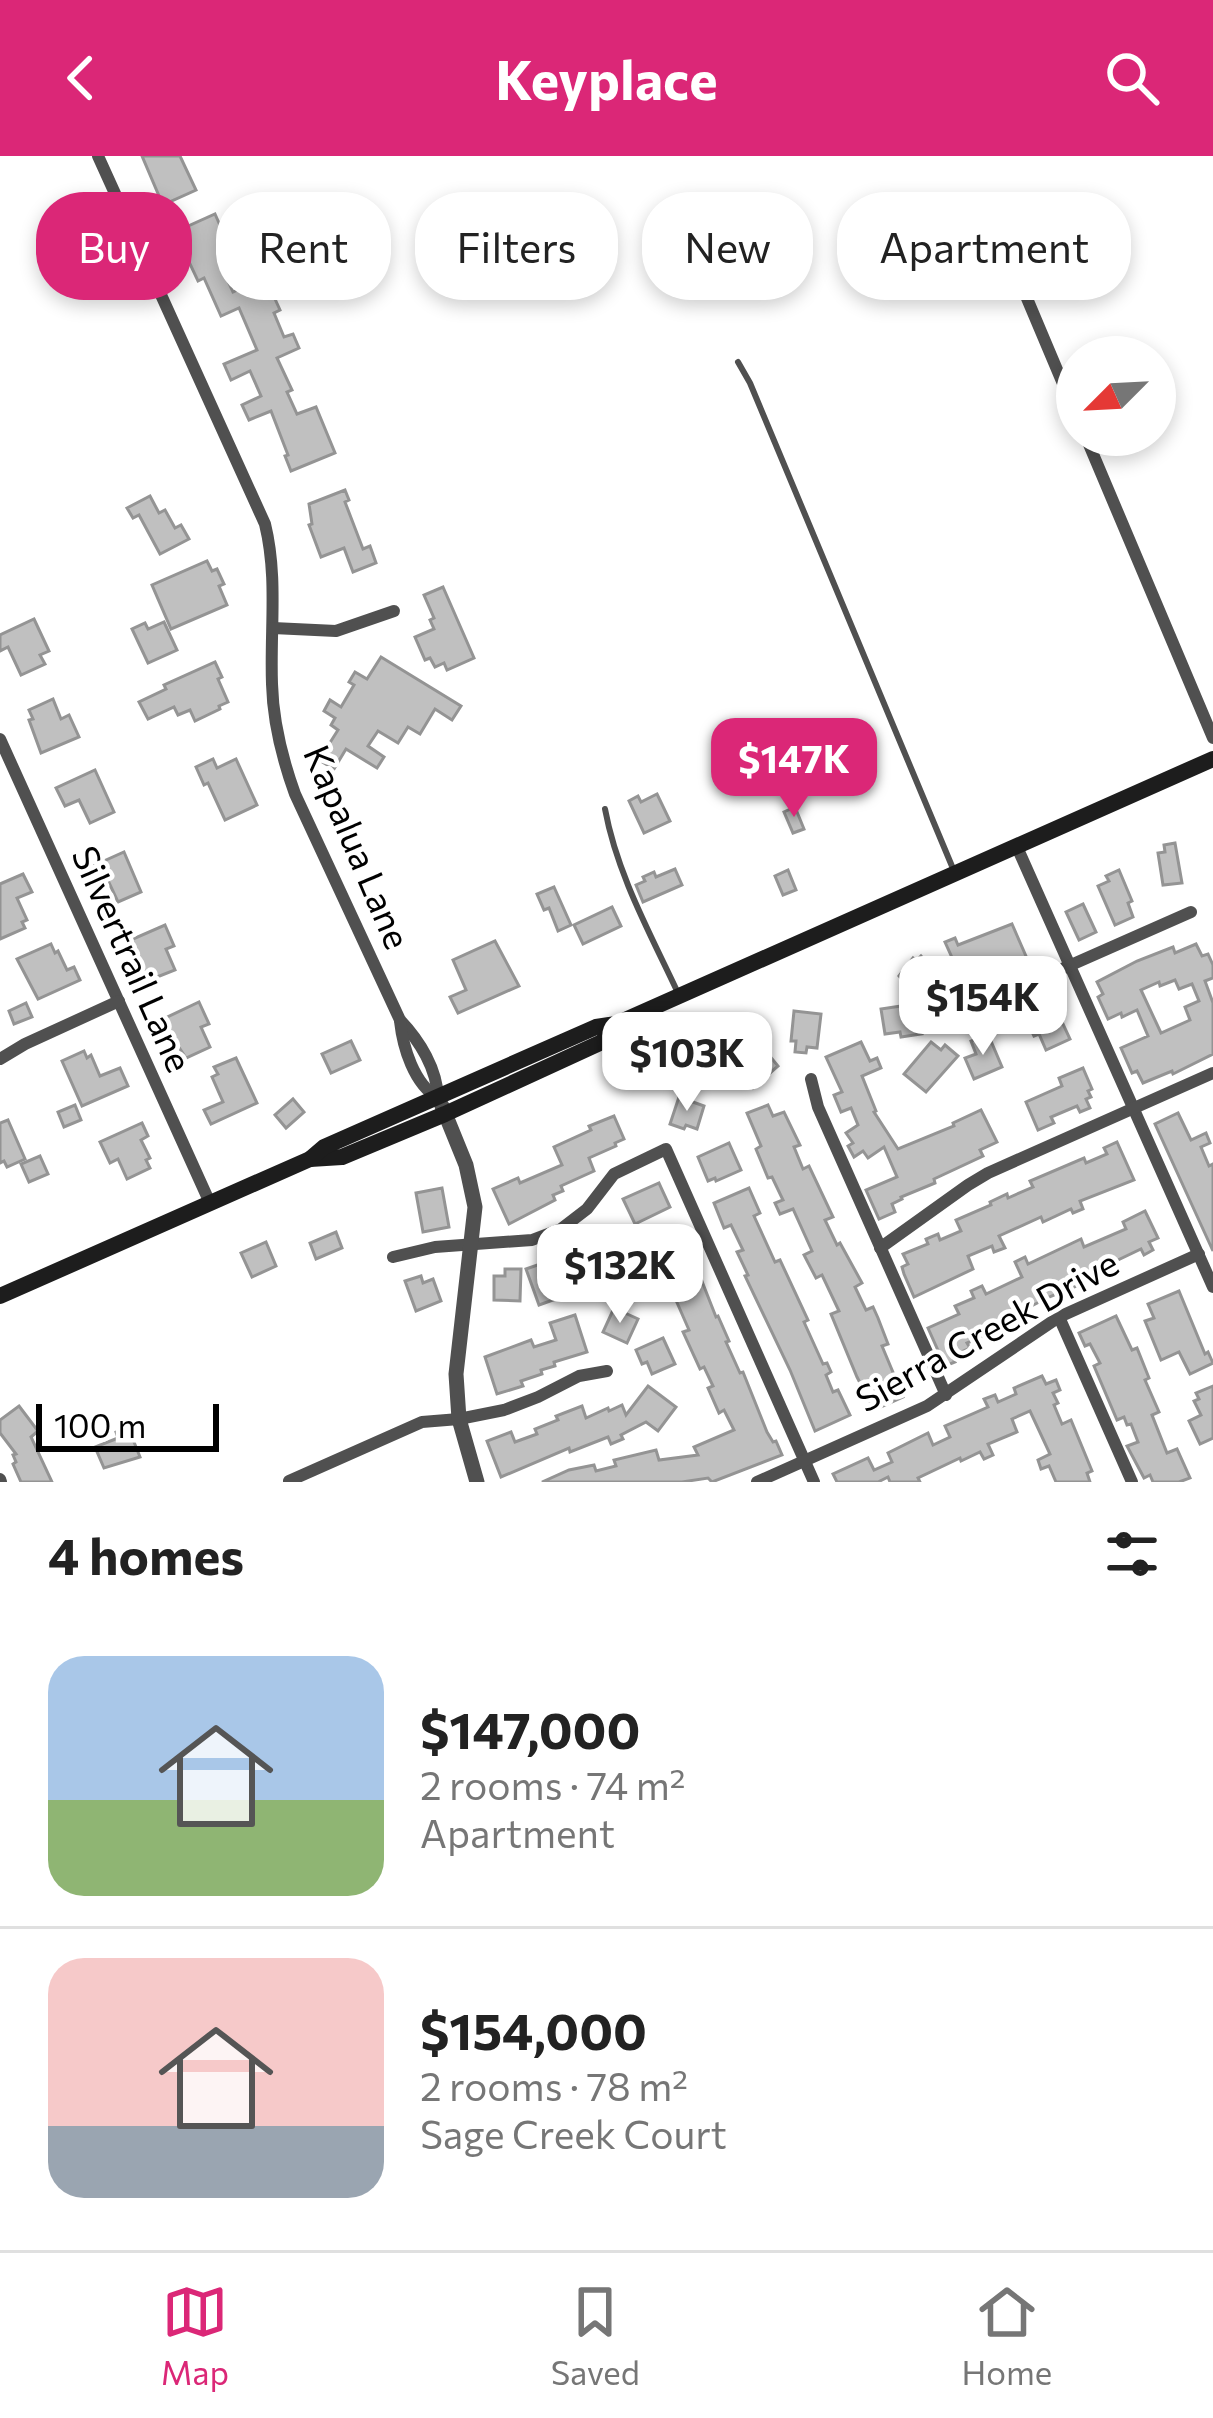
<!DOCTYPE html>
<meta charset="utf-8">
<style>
:root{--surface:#fff;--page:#f2f2f2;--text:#222;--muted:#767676;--line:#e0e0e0;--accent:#db2777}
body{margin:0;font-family:Commissioner,sans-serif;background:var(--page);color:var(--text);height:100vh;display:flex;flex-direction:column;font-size:45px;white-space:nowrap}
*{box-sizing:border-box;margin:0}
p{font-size:39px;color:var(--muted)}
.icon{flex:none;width:66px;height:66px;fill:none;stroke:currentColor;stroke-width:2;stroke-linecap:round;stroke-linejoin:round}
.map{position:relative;height:1326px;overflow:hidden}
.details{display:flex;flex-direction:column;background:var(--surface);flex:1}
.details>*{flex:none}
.top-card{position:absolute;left:36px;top:36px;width:1143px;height:108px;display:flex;gap:24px}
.needle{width:78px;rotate:246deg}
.tools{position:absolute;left:1056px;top:180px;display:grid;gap:24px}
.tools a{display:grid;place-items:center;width:120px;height:120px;border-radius:50%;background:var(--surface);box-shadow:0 6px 18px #0003;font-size:60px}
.scale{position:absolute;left:36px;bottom:30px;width:183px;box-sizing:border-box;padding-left:12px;border:6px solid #000;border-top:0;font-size:33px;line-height:42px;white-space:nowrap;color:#000;-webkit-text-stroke:9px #fff;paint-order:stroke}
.price{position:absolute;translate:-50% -102px;padding:0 27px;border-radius:24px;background:#fff;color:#222;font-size:39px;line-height:78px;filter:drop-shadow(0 3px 6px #0008)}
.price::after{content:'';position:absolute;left:50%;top:72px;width:36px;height:27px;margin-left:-18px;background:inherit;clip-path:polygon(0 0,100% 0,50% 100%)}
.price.selected{background:var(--accent);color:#fff}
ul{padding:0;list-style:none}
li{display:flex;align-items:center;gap:36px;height:300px;padding:0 48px}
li+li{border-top:3px solid var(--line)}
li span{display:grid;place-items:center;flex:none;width:336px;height:240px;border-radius:36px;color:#555}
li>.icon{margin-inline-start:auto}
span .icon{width:144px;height:144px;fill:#fffc;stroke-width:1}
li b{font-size:51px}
h2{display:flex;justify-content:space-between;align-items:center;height:144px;padding:0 48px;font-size:51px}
.pill{padding:0 42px;border-radius:48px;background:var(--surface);box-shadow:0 6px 18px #0003;font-size:42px;line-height:108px}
.pill.selected{background:var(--accent);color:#fff}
header{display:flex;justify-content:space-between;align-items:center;height:156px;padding:0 48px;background:var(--accent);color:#fff;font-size:54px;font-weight:700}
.dock{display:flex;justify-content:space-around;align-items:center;height:168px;border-top:3px solid var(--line);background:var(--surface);font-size:33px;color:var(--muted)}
.dock a{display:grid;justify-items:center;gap:6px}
.dock .selected{color:var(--accent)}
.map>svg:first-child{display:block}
.building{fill:#c0c0c0;stroke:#949494;stroke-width:3;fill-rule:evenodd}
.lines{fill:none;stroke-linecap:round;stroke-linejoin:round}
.service{stroke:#505050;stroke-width:6}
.minor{stroke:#505050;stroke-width:12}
.tertiary{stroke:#505050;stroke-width:15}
.secondary{stroke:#1d1d1d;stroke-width:16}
.labels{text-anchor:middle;stroke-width:9;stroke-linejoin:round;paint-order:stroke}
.street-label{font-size:36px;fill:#000;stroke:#fff}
</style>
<header><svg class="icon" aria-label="back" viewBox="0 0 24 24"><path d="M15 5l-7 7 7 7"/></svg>Keyplace<svg class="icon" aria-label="search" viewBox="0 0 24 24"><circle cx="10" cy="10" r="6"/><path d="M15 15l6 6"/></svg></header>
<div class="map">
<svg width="1213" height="1326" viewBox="0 0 1213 1326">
<rect width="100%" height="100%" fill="#fff"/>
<g class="building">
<polygon points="142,0 180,0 196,34 156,52 152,43 159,40"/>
<polygon points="215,58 231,94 222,98 228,111 223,114 233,136 265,121 280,154 274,157 284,181 293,178 299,192 277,202 292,234 287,236 297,258 316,251 335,297 291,315 285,300 288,299 271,255 249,264 242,249 261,240 250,215 231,224 224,208 257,194 239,152 221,160 204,122 198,125 175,76"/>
<polygon points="345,334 349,344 345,346 363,393 370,390 376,407 353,416 344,392 321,401 309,369 312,368 309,348"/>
<polygon points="150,340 159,357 165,354 175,372 181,369 189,383 160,398 139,359 133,362 127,352"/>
<polygon points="207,405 212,415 217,413 224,428 219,430 227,449 171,473 152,429"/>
<polygon points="443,431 474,502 447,514 444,507 435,511 430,502 425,504 415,481 434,473 430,464 434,462 424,439"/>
<polygon points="34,463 49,495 40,499 45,508 21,519 8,491 0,495 0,479"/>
<polygon points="164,466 177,494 148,507 132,473 145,467 148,473"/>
<polygon points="381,501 461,550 452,564 435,553 420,578 408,571 398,587 378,575 368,590 384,601 377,612 346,593 334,613 319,604 338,574 331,569 335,562 324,555 330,544 341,551 354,529 349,526 355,516 367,523"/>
<polygon points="215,506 222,521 218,523 228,546 219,550 220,553 195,565 190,554 178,559 174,551 148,563 139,546 166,533 164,529"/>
<polygon points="53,543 61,563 69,559 79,581 41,597 29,564 33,563 29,554"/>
<polygon points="213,603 217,612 236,603 257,649 225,664 208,627 204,629 196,611"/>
<polygon points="95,614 114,656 90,667 79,644 65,650 56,632"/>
<polygon points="657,638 670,665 644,677 629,645 638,640 641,646"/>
<polygon points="795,651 804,673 793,677 784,656"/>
<polygon points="1175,687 1182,727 1163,729 1158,697 1165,696 1164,689"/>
<polygon points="124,696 141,736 118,746 104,716 99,719 95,709"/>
<polygon points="675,713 682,729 643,746 636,729 645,725 643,721 654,716 656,721"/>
<polygon points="788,714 796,734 783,739 775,720"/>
<polygon points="1119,714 1132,745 1128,747 1133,761 1115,769 1098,730 1109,725 1106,720"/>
<polygon points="23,718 32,736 17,742 27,764 22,766 25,772 0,783 0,728"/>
<polygon points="554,731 571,769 558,775 549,752 544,754 537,738"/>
<polygon points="1083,748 1096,776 1079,784 1066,756"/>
<polygon points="612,751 621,770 583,788 574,769"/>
<polygon points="1012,768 1029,807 1017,813 1014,806 964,828 945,786 955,782 958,789"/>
<polygon points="165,769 174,790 166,793 175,814 152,823 148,814 144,816 136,799 132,800 126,786"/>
<polygon points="495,785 519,830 458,857 450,841 466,834 453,804"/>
<polygon points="51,788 55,797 58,795 67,814 74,811 80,824 38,843 17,803"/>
<path d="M1196 788 1202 800 1208 798 1213 809V822L1205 825 1213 847V898L1173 918 1172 915 1143 927 1137 915 1132 917 1121 892 1148 880 1137 854 1122 861 1121 857 1108 863 1098 841 1103 838 1097 826 1137 805 1173 791 1175 797ZM1175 824 1179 833 1192 828 1199 845 1185 851 1190 864 1161 877 1141 834 1159 826 1160 830Z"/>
<polygon points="921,800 936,816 928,824 935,830 921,844 899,820 913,802 916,805"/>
<polygon points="199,846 209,868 201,871 210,891 186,902 161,864"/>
<polygon points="26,847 32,861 14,868 9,855"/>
<polygon points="921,847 924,866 911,868 921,878 901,881 900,876 885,878 881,853"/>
<polygon points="1044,848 1048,857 1056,853 1070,883 1046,894 1039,878 1034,880 1026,863 1036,859 1033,853"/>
<polygon points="794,855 821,858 817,892 807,891 806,897 795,896 796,885 791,885"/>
<polygon points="749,875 778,910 753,932 729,902 744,889 739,882"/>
<polygon points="988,878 1002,911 974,923 965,902 976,898 971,885"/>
<polygon points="351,885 360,904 331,917 322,898"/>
<polygon points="861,886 870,905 877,902 881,912 862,920 876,955 874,956 898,993 954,970 953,967 981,954 997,986 980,994 983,1000 934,1023 935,1027 901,1041 902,1043 892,1048 895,1056 879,1063 866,1034 897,1021 884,991 868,1002 863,995 854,1001 848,990 853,987 846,977 858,969 851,952 841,956 834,939 842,936 826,901"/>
<polygon points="931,886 941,894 945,889 958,900 926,936 904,918"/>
<polygon points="84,895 87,902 91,899 100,920 120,912 128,930 82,950 62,905"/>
<polygon points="236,902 257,947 211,968 204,954 223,946 212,921 218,918 214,911"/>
<polygon points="1083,912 1092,933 1088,935 1091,941 1086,943 1090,952 1080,956 1077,950 1051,961 1054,967 1038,974 1026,946 1062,930 1059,922"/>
<polygon points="679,941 704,950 697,973 686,969 684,973 670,968"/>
<polygon points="293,943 304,956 286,972 275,959"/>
<polygon points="75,949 81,964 64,971 58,956"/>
<polygon points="768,949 773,960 784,956 800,989 794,991 803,1013 809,1010 833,1061 825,1064 837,1089 840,1087 862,1127 855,1131 866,1154 873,1151 878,1162 888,1188 882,1190 895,1221 902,1218 907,1228 899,1232 903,1241 874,1254 857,1221 831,1158 839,1155 822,1119 816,1122 804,1099 812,1095 793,1053 780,1058 775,1047 783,1044 772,1021 768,1022 756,993 761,990 747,957"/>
<polygon points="1178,957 1191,984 1206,977 1210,987 1201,991 1209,1010 1213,1008 1213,1095 1155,968"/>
<polygon points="614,960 624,983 615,987 616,990 589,1002 594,1015 561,1030 563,1035 553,1039 555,1044 509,1068 493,1033 518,1022 520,1027 562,1009 554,991 591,974 589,970"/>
<polygon points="8,964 25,1003 7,1011 4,1005 0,1007 0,967"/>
<polygon points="142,967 148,980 141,984 150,1002 146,1004 150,1012 127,1023 118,1003 110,1007 100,986"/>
<polygon points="1117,986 1134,1024 1080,1045 1083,1053 1073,1057 1071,1053 1043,1066 1041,1061 999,1080 1005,1092 994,1096 992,1090 968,1100 973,1113 914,1141 904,1118 902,1111 908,1108 903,1098 928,1088 926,1083 938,1078 940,1084 961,1075 956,1064 991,1049 990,1046 1007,1038 1008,1042 1033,1031 1030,1025 1084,1002 1086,1007 1107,998 1104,992"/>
<polygon points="729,987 741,1014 716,1025 715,1022 708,1025 698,1001"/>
<polygon points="40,1000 48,1018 29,1026 21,1008"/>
<polygon points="659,1027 670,1051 635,1068 623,1043"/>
<polygon points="442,1032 449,1071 423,1076 416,1037"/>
<polygon points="749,1032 760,1057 754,1060 775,1106 780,1104 808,1164 804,1166 823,1208 827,1207 831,1216 826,1219 833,1236 838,1234 850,1259 815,1275 790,1214 745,1120 748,1119 737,1096 743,1094 731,1069 724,1072 714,1047"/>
<polygon points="1145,1055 1158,1082 1149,1086 1153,1094 1144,1099 1141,1093 1116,1105 1119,1113 1049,1141 998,1167 1000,1173 967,1187 970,1192 952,1200 955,1206 945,1210 928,1172 959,1158 955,1150 974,1142 971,1135 982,1130 986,1138 1022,1121 1015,1106 1025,1101 1028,1108 1081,1083 1084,1091 1126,1073 1123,1066"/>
<polygon points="670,1072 675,1084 680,1082 690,1106 694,1105 716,1161 718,1160 729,1185 726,1186 740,1217 743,1216 767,1276 773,1286 776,1285 782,1299 712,1326 708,1322 682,1326 542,1326 569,1314 594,1309 596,1315 616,1310 614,1304 656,1294 659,1304 698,1299 694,1291 734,1274 724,1254 719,1257 708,1232 713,1230 704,1211 700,1213 683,1176 689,1174 675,1142 669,1144 647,1095 563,1136 564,1140 539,1149 526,1113 552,1104 554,1112 584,1098 589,1108"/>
<polygon points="336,1076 342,1092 316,1103 310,1087"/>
<polygon points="266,1086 276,1110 252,1121 241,1097"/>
<polygon points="505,1113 521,1113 520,1145 494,1144 494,1120 505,1120"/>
<polygon points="421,1120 423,1127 433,1123 441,1145 416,1155 405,1125"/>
<polygon points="1179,1135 1205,1198 1208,1196 1213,1207 1190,1218 1179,1196 1161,1204 1145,1165 1154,1162 1148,1148"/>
<polygon points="614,1152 638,1163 627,1187 603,1176"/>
<polygon points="575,1159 587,1196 554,1206 555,1210 541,1214 542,1218 521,1225 523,1230 497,1238 485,1201 531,1184 534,1191 556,1184 550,1167"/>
<polygon points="1116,1160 1132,1194 1137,1192 1149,1222 1145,1224 1159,1256 1152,1259 1167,1297 1177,1293 1190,1322 1179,1326 1153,1326 1150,1319 1144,1322 1127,1290 1138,1286 1131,1268 1127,1269 1124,1261 1117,1264 1094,1210 1100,1207 1090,1188 1085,1190 1079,1177"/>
<polygon points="663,1182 675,1208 652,1218 647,1206 642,1208 636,1194"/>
<polygon points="1042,1220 1046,1228 1056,1224 1060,1234 1053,1237 1058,1247 1054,1249 1062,1268 1071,1264 1092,1315 1087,1317 1090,1326 1056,1326 1049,1310 1041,1313 1038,1304 1050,1298 1030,1255 1012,1263 1017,1276 988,1288 993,1299 984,1303 980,1296 961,1305 960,1302 918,1322 920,1326 890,1326 888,1321 878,1326 837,1326 833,1318 868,1302 874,1314 892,1306 888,1297 928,1277 933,1289 950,1281 945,1270 988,1251 984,1243 995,1239 998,1246 1016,1238 1014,1232"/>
<polygon points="648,1230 676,1251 658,1275 646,1266 621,1279 623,1283 611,1288 608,1281 570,1296 569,1292 501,1321 487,1285 511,1276 515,1286 537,1278 535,1273 558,1264 556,1260 582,1250 586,1262 608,1252 609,1255 622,1249 626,1259"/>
<polygon points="1213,1230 1213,1282 1200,1288 1189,1265 1201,1259 1194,1245 1199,1243 1196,1237"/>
<polygon points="19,1250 38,1275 31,1281 52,1326 21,1326 13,1308 16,1306 13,1299 16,1298 0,1277 0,1264"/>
<polygon points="128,1271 140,1301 104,1312 95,1291 118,1282 116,1276"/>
</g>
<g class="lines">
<g class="service">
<polyline points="738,206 750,227 954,715"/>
<path d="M605 653C617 718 650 777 678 837"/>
</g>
<g class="minor">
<path d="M98 0 265 368C278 421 270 473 272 528 273 566 282 602 295 638L400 864C420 885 437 913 438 942"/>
<polyline points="1018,121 1077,261"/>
<polyline points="1085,279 1213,582"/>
<polyline points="273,472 336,475 394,455"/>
<polyline points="0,583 210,1047"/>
<polyline points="1017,691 1213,1131"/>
<polyline points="964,853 987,846 1191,756"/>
<path d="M400 865C403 892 414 928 438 942"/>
<polyline points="0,903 25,888 119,845"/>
<polyline points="811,923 818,951 946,1239"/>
<polyline points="880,1092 968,1029 988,1017 1213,917"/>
<polyline points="393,1101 435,1091 532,1084 561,1073 587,1053 614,1018 666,993 814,1326"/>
<polyline points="1059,1161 1132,1326"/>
<polyline points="0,1323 1,1326"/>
<polyline points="289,1325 422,1266 459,1263 504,1254 538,1241 579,1220 607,1215"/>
<polyline points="757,1326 927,1250 1059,1161 1199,1098"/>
</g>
<polyline class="tertiary" points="442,950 466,1009 475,1051 456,1218 459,1263 477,1326"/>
<g class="secondary">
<polyline points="310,1003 342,1001 445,958 602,886 616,868"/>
<polyline points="0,1140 310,1003 324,991 596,871 616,868 1213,603"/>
</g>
</g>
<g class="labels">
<g class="street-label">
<text transform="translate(357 691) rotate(67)" y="13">Kapalua Lane</text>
<text transform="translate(132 803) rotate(66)" y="13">Silvertrail Lane</text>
<text transform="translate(987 1175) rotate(-29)" y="13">Sierra Creek Drive</text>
</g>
</g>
</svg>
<div class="tools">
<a><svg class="needle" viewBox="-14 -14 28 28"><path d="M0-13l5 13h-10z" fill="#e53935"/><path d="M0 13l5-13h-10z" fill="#767676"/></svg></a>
</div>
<div class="scale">100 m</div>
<b class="price selected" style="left:794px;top:664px">$147K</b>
<b class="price" style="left:983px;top:902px">$154K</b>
<b class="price" style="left:687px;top:958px">$103K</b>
<b class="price" style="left:620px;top:1170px">$132K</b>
<div class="top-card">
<a class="pill selected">Buy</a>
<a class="pill">Rent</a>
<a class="pill">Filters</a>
<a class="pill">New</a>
<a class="pill">Apartment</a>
</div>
</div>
<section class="details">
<h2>4 homes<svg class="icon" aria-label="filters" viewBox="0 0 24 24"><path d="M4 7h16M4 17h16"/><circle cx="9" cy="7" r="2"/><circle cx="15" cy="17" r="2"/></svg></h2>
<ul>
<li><span style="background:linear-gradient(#a9c7e8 60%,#8fb573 0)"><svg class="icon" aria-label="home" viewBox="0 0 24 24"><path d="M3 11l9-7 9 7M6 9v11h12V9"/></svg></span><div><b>$147,000</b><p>2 rooms · 74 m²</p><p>Apartment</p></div></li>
<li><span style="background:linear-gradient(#f6c9c9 70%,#9aa5b1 0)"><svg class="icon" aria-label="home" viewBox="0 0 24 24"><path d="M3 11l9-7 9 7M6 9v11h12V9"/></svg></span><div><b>$154,000</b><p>2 rooms · 78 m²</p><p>Sage Creek Court</p></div></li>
</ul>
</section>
<nav class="dock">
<a class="selected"><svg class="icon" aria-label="map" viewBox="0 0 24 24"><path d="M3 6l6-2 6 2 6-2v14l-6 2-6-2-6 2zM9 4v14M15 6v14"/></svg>Map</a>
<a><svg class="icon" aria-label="saved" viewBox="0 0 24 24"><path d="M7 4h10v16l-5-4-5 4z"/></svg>Saved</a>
<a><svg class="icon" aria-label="home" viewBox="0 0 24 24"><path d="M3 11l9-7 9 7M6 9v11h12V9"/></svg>Home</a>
</nav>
